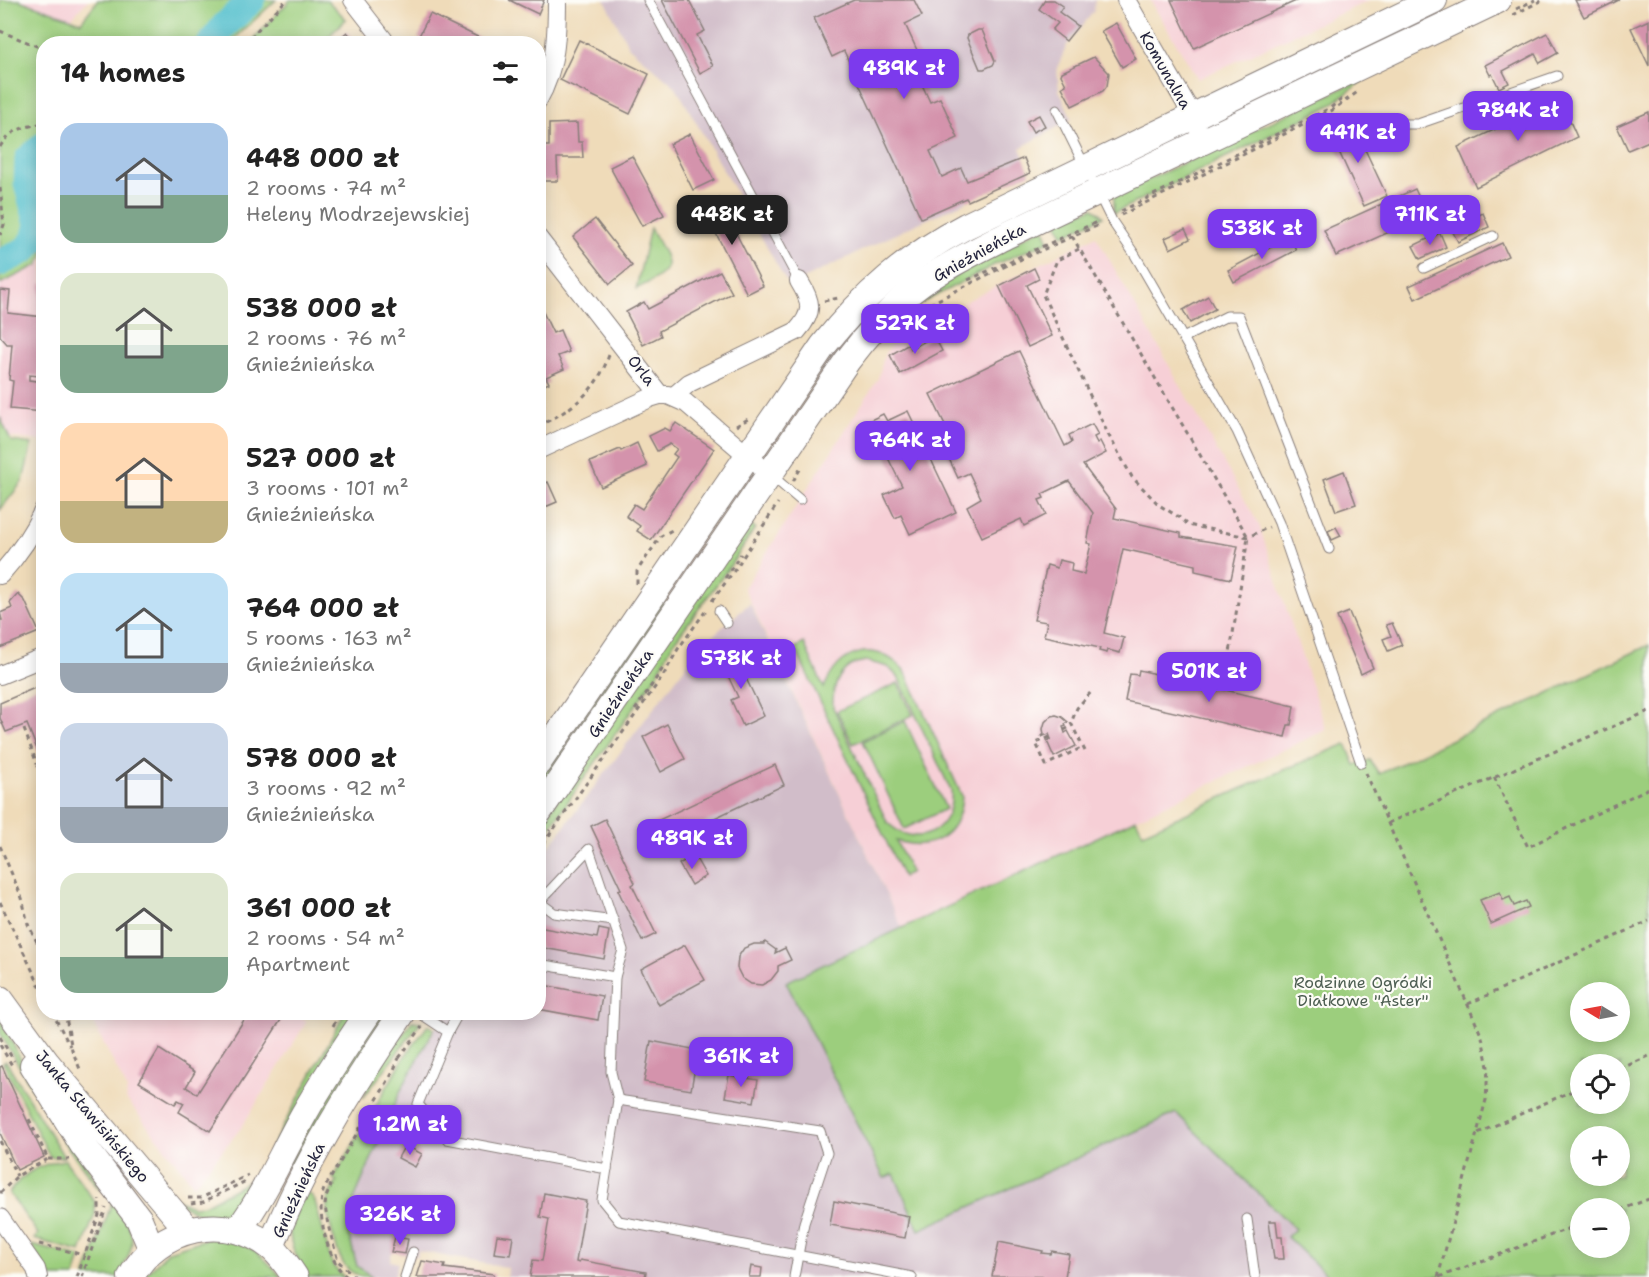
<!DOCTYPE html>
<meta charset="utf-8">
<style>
:root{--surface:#fff;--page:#f6f6f6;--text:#222;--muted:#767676;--accent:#7c3aed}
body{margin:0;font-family:"Shantell Sans",sans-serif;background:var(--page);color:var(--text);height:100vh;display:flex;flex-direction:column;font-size:22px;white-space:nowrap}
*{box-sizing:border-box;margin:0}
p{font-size:20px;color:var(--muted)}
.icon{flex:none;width:33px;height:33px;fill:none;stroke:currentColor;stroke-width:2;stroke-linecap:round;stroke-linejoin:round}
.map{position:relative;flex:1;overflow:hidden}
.panel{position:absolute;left:36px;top:36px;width:510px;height:984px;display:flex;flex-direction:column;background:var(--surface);border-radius:24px;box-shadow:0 3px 15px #0003}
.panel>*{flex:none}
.needle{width:39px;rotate:280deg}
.tools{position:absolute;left:1570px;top:982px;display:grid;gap:12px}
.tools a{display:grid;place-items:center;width:60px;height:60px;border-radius:50%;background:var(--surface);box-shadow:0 3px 15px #0003;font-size:30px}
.price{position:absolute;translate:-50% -51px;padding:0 14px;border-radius:12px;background:var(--accent);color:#fff;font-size:20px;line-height:39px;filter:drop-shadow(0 2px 3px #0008)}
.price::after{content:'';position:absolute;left:50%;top:36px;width:18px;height:14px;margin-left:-9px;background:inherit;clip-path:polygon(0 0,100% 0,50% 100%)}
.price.current{background:#222;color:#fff}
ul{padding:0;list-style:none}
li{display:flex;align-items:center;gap:18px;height:150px;padding:0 24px}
li span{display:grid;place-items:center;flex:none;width:168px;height:120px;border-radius:18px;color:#555}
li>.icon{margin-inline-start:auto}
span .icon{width:72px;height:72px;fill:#fffc;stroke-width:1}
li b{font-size:26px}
h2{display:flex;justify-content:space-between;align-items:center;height:72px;padding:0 24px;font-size:26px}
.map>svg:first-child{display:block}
.built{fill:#f6cfd6}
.industrial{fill:#d1bdc9}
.green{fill:#9cce7d;stroke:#5f785c;stroke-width:1.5;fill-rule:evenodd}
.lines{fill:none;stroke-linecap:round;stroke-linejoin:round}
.river{stroke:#53bfcd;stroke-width:27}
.building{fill:#d493ac}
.lane-casing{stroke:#887e7a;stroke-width:11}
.street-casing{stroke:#887e7a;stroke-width:20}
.secondary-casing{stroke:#887e7a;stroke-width:28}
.path{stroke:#887e7a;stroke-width:3;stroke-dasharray:4.5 4.5;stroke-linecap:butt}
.lane{stroke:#fff;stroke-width:9}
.street{stroke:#fff;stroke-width:18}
.secondary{stroke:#fff;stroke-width:26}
.labels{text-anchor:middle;stroke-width:4.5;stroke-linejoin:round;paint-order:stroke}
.street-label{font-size:16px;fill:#22223b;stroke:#fdfcf7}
.park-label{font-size:16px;fill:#4d5e52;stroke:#fdfcf7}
</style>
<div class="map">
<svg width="1649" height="1277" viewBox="0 0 1649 1277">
<rect width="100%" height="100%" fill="#fdfcf7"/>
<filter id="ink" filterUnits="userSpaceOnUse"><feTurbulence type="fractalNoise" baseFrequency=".0167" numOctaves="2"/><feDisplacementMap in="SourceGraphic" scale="12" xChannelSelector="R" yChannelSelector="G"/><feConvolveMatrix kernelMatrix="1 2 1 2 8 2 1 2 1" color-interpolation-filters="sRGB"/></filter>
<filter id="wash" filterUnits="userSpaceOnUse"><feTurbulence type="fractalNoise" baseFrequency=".008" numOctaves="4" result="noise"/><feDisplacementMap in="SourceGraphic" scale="24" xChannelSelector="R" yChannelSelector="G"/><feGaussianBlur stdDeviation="1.35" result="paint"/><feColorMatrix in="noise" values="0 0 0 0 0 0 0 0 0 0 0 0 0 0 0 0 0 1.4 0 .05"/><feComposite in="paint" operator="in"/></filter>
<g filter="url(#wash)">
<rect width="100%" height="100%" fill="#efdbb9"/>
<g class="built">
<polygon points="0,0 88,0 49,43 44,44"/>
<polygon points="1150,0 1370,0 1198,79"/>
<polygon points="1096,236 1259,525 1326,730 902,928 744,588 878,379 885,353 901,334"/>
<polygon points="43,259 43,441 0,436 0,284"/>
<polygon points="293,1012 307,1021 241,1128 194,1185 126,1099 127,1089 88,1013"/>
</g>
<g class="industrial">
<polygon points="605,0 1095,0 1094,11 1067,45 1057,68 1059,90 1072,119 1020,148 1030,173 912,226 789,286 676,87 629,47"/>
<polygon points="750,603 902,928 786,982 883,1178 894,1174 919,1229 1176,1113 1295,1230 1288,1237 1329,1277 507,1277 508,1268 418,1251 417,1256 392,1252 390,1261 398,1263 394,1277 372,1277 357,1266 348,1232 348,1224 355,1197 400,1092 444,1013 538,1012 539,860 700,647"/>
</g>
<g class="green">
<polygon points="0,0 19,0 81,22 98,0 276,0 230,43 44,44 43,256 38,265 0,284"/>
<polygon points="290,0 327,0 346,19 322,43 250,43"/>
<polygon points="1360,80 1363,81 1329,106 1114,213 1114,196"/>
<polygon points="1093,208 1098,211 1103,217 1063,235 1057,221"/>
<polygon points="1043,227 1049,241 996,264 903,313 921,294"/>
<path d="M650 228C671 265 679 268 636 289Z"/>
<polygon points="0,417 11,441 32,444 23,481 0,510"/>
<polygon points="746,522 755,528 731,565 672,645 658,673 539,843 539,827"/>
<polygon points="661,599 665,602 640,648 539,798 539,778"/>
<path d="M804 643 824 688C840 649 875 639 905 671L962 796C960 835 933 852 896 841L911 872 903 877 795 648ZM866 661 888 667 898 677 951 791C955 830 916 852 887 822L833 707C832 684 841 664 866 661Z"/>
<path d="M1649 645V1277H1329L1287 1237 1295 1229 1176 1113 919 1230 894 1174 884 1178 786 982 1136 819 1143 833 1274 774 1346 744 1355 765 1370 760 1379 774ZM1581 993H1620V1032H1581ZM1581 1065H1620V1104H1581ZM1581 1137H1620V1176H1581ZM1581 1209H1620V1248H1581Z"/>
<polygon points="898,683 913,715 853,744 837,711"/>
<polygon points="905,721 946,809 904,829 863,741"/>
<polygon points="345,1013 359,1013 268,1157 269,1152"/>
<polygon points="379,1013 393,1013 296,1171 286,1166"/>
<polygon points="0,1018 24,1066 102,1190 99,1189 63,1141 38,1099 0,1033"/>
<polygon points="412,1021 421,1022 363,1098 369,1082"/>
<path d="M428 1025 434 1029 400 1092 355 1197 348 1224V1232L357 1266 372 1277C342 1277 339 1256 332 1232 330 1223 326 1213 327 1203 328 1195 332 1189 337 1182L333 1179 405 1056Z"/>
<polygon points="6,1061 64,1157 50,1157 3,1063"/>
<path d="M65 1160 95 1202V1214L81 1252 34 1239 38 1234 9 1193C22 1173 42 1163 65 1160Z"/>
<path d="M257 1177 245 1205C220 1219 197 1220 176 1199L192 1206 204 1205Z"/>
<path d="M304 1191 312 1196 315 1201 331 1261 334 1267 344 1277H308C284 1236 286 1234 304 1191Z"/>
<path d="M112 1202C137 1236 138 1239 118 1277H85Z"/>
<path d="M209 1238C248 1244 255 1246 281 1277H143L169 1251Z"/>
<polygon points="31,1245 81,1257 75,1277 50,1277"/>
</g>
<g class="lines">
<g class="river">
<polyline points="210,44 224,26 252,0"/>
<polyline points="0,263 25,250 34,240 38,224 27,184 28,159 44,145"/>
</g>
</g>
<g id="blocks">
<g class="building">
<polygon points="509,0 544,0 538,14"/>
<polygon points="662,0 689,0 705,31 697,35 713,66 700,73"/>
<polygon points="854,0 914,0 922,16 905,24 923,63 914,67 930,102 940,98 958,138 930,151 942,177 961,168 967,181 1024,158 1030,173 968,201 966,198 921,218 844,51 832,57 814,18"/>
<polygon points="1045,0 1054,0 1063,6 1059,12 1078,26 1066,41 1052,30 1058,23 1039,9"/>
<polygon points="1171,0 1298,0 1194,48"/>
<polygon points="1575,0 1619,0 1584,17"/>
<polygon points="430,14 486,41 490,44 429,44 418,38"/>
<polygon points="1649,20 1649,66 1631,28"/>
<polygon points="1116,23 1136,59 1122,67 1101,31"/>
<polygon points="978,30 982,30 995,61 993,65 984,69 980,69 967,38 968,35"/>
<polygon points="347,32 357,44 333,44"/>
<polygon points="1547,33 1558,53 1540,63 1535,54 1503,71 1509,83 1499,88 1492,74 1490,75 1485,65"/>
<polygon points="579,40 649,74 630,114 560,80"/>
<polygon points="1094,57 1109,73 1107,86 1103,91 1072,106 1062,87 1066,85 1061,75 1062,72"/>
<polygon points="1545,99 1547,105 1560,99 1577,137 1476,187 1458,147 1536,110 1534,105"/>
<polygon points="1649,112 1649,141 1628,150 1617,126"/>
<polygon points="1039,115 1045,126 1033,132 1027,121"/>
<polygon points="1352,122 1387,196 1364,206 1330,132"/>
<polygon points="577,123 578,142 582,142 583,158 557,158 558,181 538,181 538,146 549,146 549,124"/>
<polygon points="690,134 714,180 693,190 670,144"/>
<polygon points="632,156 664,215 642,226 610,167"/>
<polygon points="1415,189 1427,215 1336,256 1324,230"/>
<polygon points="718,198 763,286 747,294 702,206"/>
<polygon points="1483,213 1489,227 1458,242 1451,228"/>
<polygon points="595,219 632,266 610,284 573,237"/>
<polygon points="1185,229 1190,239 1170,249 1165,238"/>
<polygon points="1440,233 1446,247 1420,259 1413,246"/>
<polygon points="1290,237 1296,250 1234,282 1228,270"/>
<polygon points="1502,243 1508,256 1415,299 1409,286"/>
<polygon points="1034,268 1039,279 1027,285 1052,336 1028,347 999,286"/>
<polygon points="720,271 732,293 659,331 661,336 643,345 626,312 644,302 648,309"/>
<polygon points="41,283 44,284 44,310 39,309"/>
<polygon points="0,290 10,291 8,313 44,317 42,339 44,340 44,348 42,348 39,376 29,375 29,380 44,382 44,412 10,409 13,381 9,380 12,344 7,344 0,336"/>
<polygon points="1208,296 1215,309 1190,323 1183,310"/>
<polygon points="542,310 553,333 560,330 569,352 558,356 564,369 546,377 549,383 538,388 538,312"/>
<polygon points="934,336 942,351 900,374 890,355 909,344 911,349"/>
<polygon points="1019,351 1065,446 1072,442 1069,435 1092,424 1098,435 1094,437 1097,443 1100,441 1106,453 1083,465 1116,509 1114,518 1181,533 1181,537 1238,546 1231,579 1195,571 1195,565 1123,549 1104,633 1124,638 1120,653 1108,650 1107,653 1099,651 1100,648 1044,636 1047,622 1034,620 1047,565 1057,568 1059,560 1072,563 1071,571 1084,574 1091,544 1087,543 1093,513 1069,481 1042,494 1044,498 1039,500 1046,515 1024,526 1021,519 982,537 967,506 981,498 969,473 958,478 945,450 955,445 930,394"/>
<polygon points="908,411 956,512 910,534 901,515 895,518 884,495 902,486 878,438 866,444 858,426 883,414 887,421"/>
<polygon points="676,423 714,449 651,540 637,531 640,526 626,516 634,504 642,509 677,457 673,454 677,449 670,444 657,451 649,436 665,428 670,431"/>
<polygon points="637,443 647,466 601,487 590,462 620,449 621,451"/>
<polygon points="1344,471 1356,504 1336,511 1324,479"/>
<polygon points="548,482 557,502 538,510 538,486"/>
<polygon points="1336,527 1341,536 1332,540 1328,531"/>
<polygon points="18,594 25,601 39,632 0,648 0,620 2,620 0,613 12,608 10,603"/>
<polygon points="1349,612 1373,668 1361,674 1337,617"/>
<polygon points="1392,623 1402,645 1388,651 1383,639 1391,636 1386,625"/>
<polygon points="732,649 764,716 743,726 731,700 738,697 718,655"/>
<polygon points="1139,670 1294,706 1291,725 1288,725 1285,737 1125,701 1130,674 1138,675"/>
<polygon points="44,684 44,758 41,759 27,724 6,732 0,718 0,703"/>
<polygon points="1056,715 1062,717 1068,722 1065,724 1066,726 1063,727 1065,733 1068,731 1076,746 1054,757 1047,741 1051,739 1049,734 1041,737 1044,734 1043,729 1045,722 1051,716"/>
<polygon points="667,724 685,759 661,772 643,737"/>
<polygon points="775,765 784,785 654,847 644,827"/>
<polygon points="605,819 635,883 632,885 656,934 642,941 618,890 621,889 591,826"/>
<polygon points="694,855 706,876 691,885 679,864"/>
<polygon points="1500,892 1503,900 1510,897 1514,906 1526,901 1529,907 1491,924 1480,900"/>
<polygon points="538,927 597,938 599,929 609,931 604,959 538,947"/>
<polygon points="765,942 776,950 775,953 785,948 791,960 778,966 778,971 771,980 762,985 751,984 742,978 737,968 738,957 744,948 754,944 764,944"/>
<polygon points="685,945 705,980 659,1005 641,969"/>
<polygon points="538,984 602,996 598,1020 538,1009"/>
<polygon points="249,1012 286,1012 210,1131 179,1112 184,1103 178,1100 175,1104 139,1082 159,1049 195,1072 186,1087 197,1094"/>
<polygon points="651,1041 698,1050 691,1090 644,1082"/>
<polygon points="2,1066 44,1157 17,1170 0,1133 0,1067"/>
<polygon points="729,1075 758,1080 754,1102 725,1097"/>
<polygon points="405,1145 422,1154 415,1167 398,1158"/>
<polygon points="544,1193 586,1201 576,1262 579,1263 580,1260 646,1272 645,1277 530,1277 533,1260 542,1261 549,1219 540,1217"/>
<polygon points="834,1201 909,1216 905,1238 830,1225"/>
<polygon points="1269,1221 1276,1221 1278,1237 1282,1237 1284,1259 1274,1259"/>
<polygon points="497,1235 513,1237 510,1255 494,1253"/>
<polygon points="395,1237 408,1239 405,1254 391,1252"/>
<polygon points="999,1242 1043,1251 1042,1253 1051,1254 1052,1251 1069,1254 1065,1277 992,1276"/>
<polygon points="422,1261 445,1265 444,1268 494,1274 494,1277 417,1277"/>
<polygon points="751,1266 762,1268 761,1277 749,1277"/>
</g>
</g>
</g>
<g filter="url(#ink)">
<use href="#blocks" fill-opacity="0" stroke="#887e7a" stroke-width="1.5"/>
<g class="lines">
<defs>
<g id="lane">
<polyline points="648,0 799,281"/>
<polyline points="1057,110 1112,221 1135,255 1237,431 1279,523 1361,763"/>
<polyline points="1393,121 1401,124 1418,124 1557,76"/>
<polyline points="1424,268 1493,236"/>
<polyline points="1183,338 1227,316 1239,316 1329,549"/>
<polyline points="771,475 800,500"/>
<polyline points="719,611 727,623"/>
<polyline points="614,921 554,913 539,902 589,849 623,950 615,977 611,1072 618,1100 602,1200 619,1221 912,1277"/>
<polyline points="538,964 615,977"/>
<polyline points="418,1012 448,1032 418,1104 447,1139 607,1169"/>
<polyline points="448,1032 459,1012"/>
<polyline points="618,1100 820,1131 827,1153 804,1223 794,1277"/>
<polyline points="1247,1219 1255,1277"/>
<polyline points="405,1277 413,1252"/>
</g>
<g id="street">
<polyline points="353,0 387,44"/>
<polyline points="1126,0 1186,104 1197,127"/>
<path d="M538 100C556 69 557 35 557 0"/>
<polyline points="538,238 660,395"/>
<path d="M674 396 689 383 797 331C814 312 812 302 799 281"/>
<polyline points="538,450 650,398 660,395 668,395 686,403 769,474"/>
<path d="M0 575C18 555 32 535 44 509"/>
<polyline points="0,675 44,657"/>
<polyline points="0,1218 36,1269 38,1277"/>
</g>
<g id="secondary">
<path d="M538 763 823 346C864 294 907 257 966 226L1434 0"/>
<path d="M538 813 847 361C866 336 886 313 910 292 939 269 974 252 1007 235L1498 0"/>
<polyline points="0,999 46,1062 188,1230"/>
<polyline points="33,1065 83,1145 139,1219 152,1250"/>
<path d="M238 1230C265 1194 282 1153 304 1114 324 1079 346 1046 369 1012"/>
<path d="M271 1247C304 1163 352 1087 403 1012"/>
<path d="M131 1277C157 1226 228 1211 272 1248 281 1256 288 1266 295 1277"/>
</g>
</defs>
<use href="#lane" class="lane-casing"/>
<use href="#street" class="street-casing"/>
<use href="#secondary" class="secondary-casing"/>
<g class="path">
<polyline points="1516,9 1535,0"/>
<polyline points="1513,15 1543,0"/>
<polyline points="0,31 44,49"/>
<polyline points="244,44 286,0"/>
<path d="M0 147C10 129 25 127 44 123"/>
<polyline points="0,188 4,225 0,235"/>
<polyline points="1121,211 1330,108 1342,99"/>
<polyline points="1121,215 1331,111 1359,91"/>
<polyline points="1072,236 1248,537 1224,691"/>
<polyline points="1079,249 1057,260 1043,295 1108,434 1132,477 1159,505 1182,519 1188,525 1248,537 1269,527"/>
<polyline points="968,280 1099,221"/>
<polyline points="824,301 838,298"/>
<polyline points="930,304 999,269 1101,224"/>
<path d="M538 426C572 410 597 391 609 355"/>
<polyline points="736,426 748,419"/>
<polyline points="793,481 802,466"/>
<polyline points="725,578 741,554"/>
<polyline points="637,584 637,571 661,536 672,530"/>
<polyline points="712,601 736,568 778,503"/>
<polyline points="635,710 663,668"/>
<polyline points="24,729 40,772 44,774"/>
<polyline points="1064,730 1072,726"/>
<polyline points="1050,737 1036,743 1046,765 1083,747"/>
<polyline points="1085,751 1071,723 1077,708 1091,692"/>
<polyline points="1366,773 1482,1037 1488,1067 1486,1100 1438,1277"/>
<polyline points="1494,777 1528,847 1649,788"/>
<polyline points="1388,823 1649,711"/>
<polyline points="538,845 550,830"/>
<polyline points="0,846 22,898 28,924 44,956"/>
<polyline points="538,851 663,676 678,649 707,609"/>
<polyline points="0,902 44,995"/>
<polyline points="1468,1004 1649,921"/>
<polyline points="52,1012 70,1046"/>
<polyline points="65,1012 72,1050 80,1069"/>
<polyline points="333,1026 341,1012"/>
<polyline points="0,1037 14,1061"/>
<polyline points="0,1045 13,1067"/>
<polyline points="399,1058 422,1027"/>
<polyline points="1620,1069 1649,1056"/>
<polyline points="1478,1133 1581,1087"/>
<polyline points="0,1141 17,1176"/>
<polyline points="48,1159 69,1159"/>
<polyline points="329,1185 331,1186 326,1197 325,1206 328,1225 338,1261 355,1277"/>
<polyline points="0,1193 17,1176 48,1159 28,1117 26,1118"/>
<polyline points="188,1198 201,1198 248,1175"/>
<polyline points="191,1204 203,1202 246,1181"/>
<polyline points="1620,1210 1649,1199"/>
<polyline points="39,1244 84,1255"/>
<polyline points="77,1277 99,1215 99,1199"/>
<polyline points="82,1277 106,1208"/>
<path d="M347 1277C328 1263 315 1211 324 1189L392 1074 399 1058"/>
<polyline points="1439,1277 1581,1224"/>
</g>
<use href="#lane" class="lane"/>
<use href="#street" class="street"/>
<use href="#secondary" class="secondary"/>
</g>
</g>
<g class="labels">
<g class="street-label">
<text transform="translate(1166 70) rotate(60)" y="6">Komunalna</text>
<text transform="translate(979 252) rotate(-29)" y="6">Gnieźnieńska</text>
<text transform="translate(642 370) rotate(52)" y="6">Orla</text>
<text transform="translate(620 693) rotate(-56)" y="6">Gnieźnieńska</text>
<text transform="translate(93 1116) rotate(50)" y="6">Janka Stawisińskiego</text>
<text transform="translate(298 1190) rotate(-65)" y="6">Gnieźnieńska</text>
</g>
<g class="park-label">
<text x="1363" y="988">Rodzinne Ogródki<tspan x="1363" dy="18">Diałkowe "Aster"</tspan></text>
</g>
</g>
</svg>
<div class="tools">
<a><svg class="needle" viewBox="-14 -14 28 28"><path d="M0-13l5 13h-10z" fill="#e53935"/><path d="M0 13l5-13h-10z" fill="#767676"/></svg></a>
<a><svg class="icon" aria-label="locate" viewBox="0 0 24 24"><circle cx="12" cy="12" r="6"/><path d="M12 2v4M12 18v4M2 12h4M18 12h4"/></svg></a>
<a>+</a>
<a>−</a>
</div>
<b class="price" style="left:904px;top:100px">489K zł</b>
<b class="price" style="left:1518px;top:142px">784K zł</b>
<b class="price" style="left:1358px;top:164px">441K zł</b>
<b class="price current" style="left:732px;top:246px">448K zł</b>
<b class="price" style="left:1430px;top:246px">711K zł</b>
<b class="price" style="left:1262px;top:260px">538K zł</b>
<b class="price" style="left:915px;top:355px">527K zł</b>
<b class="price" style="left:910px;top:472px">764K zł</b>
<b class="price" style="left:741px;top:690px">578K zł</b>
<b class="price" style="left:1209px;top:703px">501K zł</b>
<b class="price" style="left:692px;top:870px">489K zł</b>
<b class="price" style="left:741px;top:1088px">361K zł</b>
<b class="price" style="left:410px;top:1156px">1.2M zł</b>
<b class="price" style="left:400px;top:1246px">326K zł</b>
<section class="panel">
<h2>14 homes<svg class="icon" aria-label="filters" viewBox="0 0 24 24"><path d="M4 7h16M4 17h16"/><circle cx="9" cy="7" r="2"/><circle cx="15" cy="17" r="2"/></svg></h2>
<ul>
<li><span style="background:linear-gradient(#a9c7e8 60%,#7fa58c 0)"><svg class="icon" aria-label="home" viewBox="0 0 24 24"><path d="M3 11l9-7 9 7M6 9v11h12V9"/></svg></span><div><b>448 000 zł</b><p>2 rooms · 74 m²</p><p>Heleny Modrzejewskiej</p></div></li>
<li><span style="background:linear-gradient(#dfe7d0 60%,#7fa58c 0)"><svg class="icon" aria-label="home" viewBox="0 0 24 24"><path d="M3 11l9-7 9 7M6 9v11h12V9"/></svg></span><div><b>538 000 zł</b><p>2 rooms · 76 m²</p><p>Gnieźnieńska</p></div></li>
<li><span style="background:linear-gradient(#ffd9b3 65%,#c2b280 0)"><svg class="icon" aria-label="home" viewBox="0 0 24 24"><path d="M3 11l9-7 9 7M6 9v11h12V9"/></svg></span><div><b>527 000 zł</b><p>3 rooms · 101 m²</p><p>Gnieźnieńska</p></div></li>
<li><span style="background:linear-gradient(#bfe0f5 75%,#9aa5b1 0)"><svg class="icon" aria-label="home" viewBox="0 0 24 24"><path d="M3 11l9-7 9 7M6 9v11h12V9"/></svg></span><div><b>764 000 zł</b><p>5 rooms · 163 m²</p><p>Gnieźnieńska</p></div></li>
<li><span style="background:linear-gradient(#c9d6e8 70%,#9aa5b1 0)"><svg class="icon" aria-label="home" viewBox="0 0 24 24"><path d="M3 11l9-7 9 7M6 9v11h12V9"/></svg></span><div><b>578 000 zł</b><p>3 rooms · 92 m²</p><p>Gnieźnieńska</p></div></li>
<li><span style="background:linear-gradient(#dfe7d0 70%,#7fa58c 0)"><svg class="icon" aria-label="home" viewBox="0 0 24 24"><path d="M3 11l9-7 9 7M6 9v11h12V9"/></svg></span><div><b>361 000 zł</b><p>2 rooms · 54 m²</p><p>Apartment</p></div></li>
</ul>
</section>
</div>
